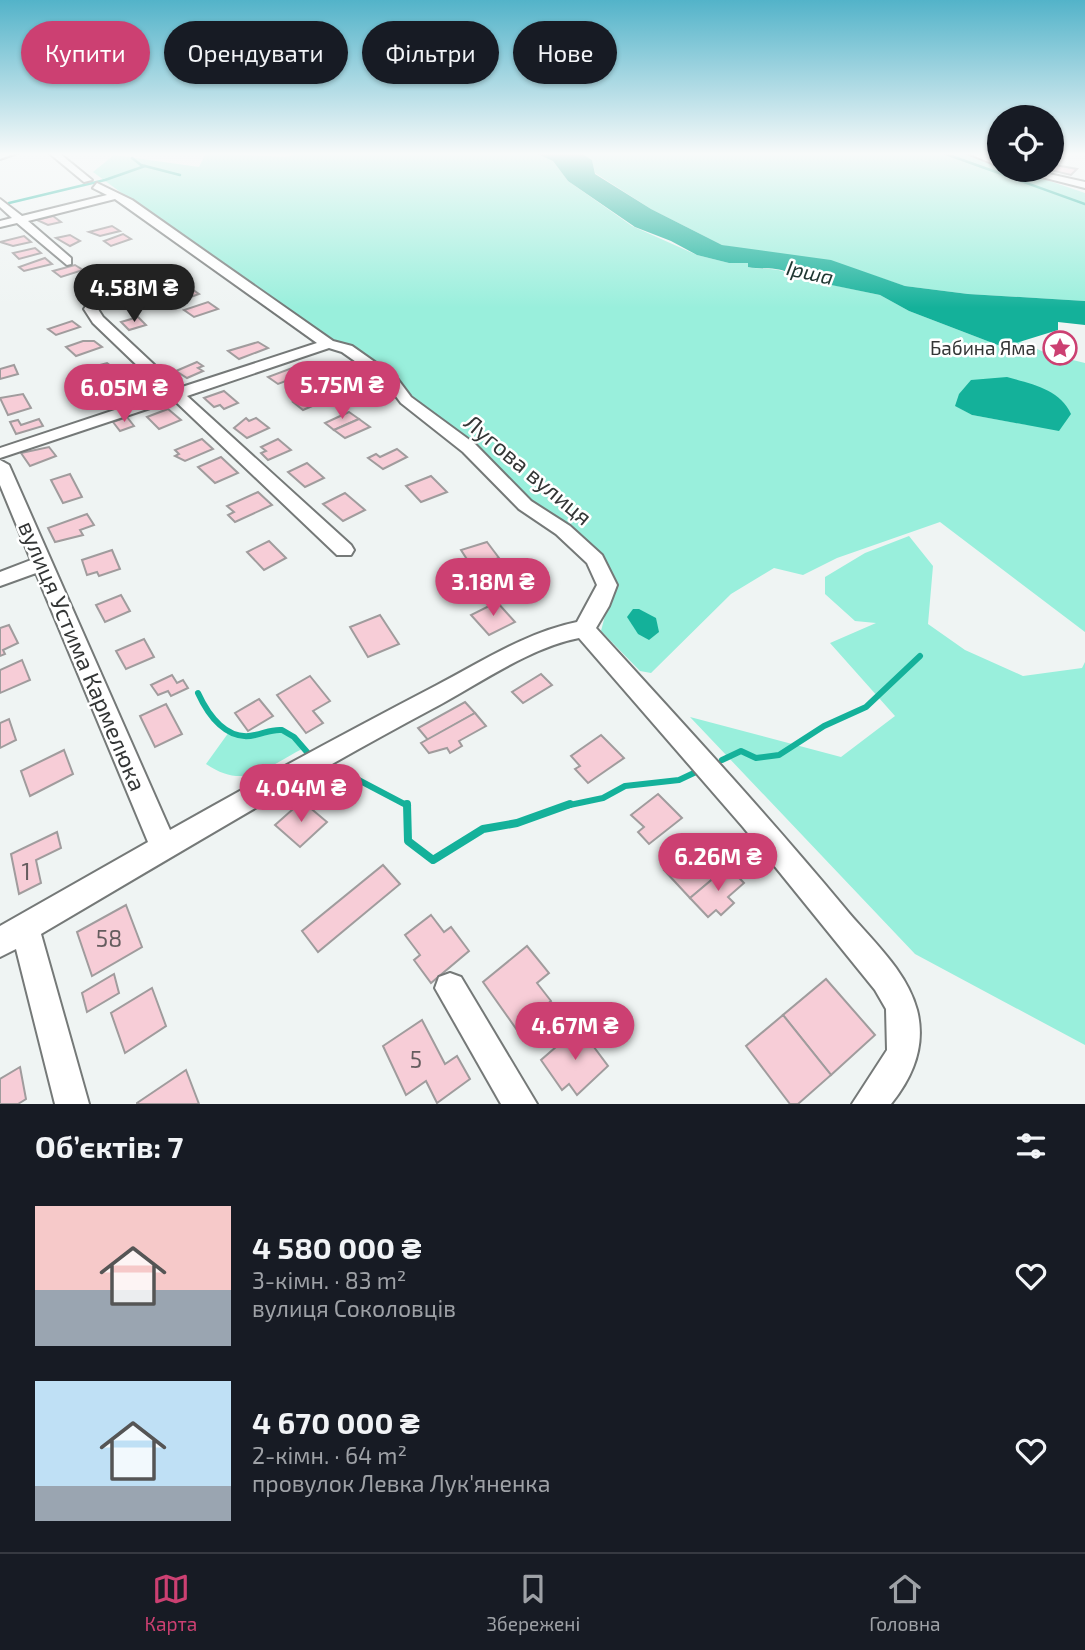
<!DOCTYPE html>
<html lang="uk">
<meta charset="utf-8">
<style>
:root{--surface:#171b24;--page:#20242c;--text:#f1f3f6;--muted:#9ea1a6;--line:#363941;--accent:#cc4072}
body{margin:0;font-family:"Exo 2",sans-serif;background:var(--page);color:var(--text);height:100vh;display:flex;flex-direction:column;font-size:26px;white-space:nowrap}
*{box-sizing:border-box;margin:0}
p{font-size:23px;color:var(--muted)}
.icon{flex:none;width:38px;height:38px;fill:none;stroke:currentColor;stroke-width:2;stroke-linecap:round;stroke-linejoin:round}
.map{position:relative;height:1104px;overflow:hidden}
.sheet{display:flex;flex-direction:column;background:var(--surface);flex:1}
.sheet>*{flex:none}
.banner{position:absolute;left:21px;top:21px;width:700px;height:63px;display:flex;gap:14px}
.buttons{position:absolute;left:987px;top:105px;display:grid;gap:14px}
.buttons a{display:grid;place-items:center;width:77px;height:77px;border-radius:50%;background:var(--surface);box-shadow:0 2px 5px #0004;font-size:35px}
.price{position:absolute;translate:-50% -60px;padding:0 16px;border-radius:24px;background:var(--accent);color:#fff;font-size:23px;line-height:46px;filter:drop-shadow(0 2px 4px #0008)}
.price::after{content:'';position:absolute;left:50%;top:42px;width:21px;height:16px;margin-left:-10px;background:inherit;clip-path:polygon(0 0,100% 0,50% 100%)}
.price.selected{background:#222;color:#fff}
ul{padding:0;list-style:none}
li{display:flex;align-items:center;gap:21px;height:175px;padding:0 35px}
li span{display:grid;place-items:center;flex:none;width:196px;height:140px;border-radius:0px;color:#555}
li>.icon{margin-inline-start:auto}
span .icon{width:84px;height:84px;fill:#fffc;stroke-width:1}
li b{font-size:30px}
h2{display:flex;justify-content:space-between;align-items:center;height:84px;padding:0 35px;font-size:30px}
.chip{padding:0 24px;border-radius:32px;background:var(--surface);box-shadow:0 2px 5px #0004;font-size:24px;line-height:63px}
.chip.selected{background:var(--accent);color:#fff}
.tab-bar{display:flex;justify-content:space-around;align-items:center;height:98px;border-top:2px solid var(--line);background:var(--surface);font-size:19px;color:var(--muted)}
.tab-bar a{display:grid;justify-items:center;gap:4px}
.tab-bar .selected{color:var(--accent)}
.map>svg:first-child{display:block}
.green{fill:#99efdc;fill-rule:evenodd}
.water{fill:#14b19a}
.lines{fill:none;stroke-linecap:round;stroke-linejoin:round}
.stream-far2{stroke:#14b19a;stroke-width:2.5}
.stream-far1{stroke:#14b19a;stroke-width:6}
.stream{stroke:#14b19a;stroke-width:8}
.building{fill:#f7cdd7;stroke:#a09c9d;stroke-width:2}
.minor-casing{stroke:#757978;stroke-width:4}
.minor{fill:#fff;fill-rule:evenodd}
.labels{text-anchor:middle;stroke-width:5;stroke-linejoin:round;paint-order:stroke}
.far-poi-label{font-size:19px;fill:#343636;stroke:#fff;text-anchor:end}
.far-water-label{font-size:21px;font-style:italic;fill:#1f3631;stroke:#fff}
.street-label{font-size:23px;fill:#343636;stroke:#fff}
.near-number-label{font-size:23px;fill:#655c5e}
</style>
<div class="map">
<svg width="1085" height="1104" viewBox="0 0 1085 1104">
<rect width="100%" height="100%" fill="#eff4f3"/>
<g class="green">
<path d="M206 153 286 157 299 153H535L553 161 568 181 632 226 697 255 729 263H749L748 267C765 271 780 265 794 278L801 275 815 278 809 280 880 295 909 311 1003 347 1018 340 1048 354 1085 363V632L940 522 837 558 803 575 774 568 731 594 651 673 640 671 601 631 615 577C552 514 481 460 413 401L411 394C373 374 370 347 321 339L93 172 114 155 199 167ZM956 406 1071 414 1028 425 972 415Z"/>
<polygon points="581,153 969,153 999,164 999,170 1017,170 1085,193 1085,301 968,294 905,286 869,274 722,245 651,209 595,173 592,160"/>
<polygon points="909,536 933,566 928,624 965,650 1023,676 1082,668 1085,662 1085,1045 915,954 690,717 841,757 895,716 830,643 876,623 855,621 825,594 825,577 865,553"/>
<path d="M277 729 292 734 304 748C266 767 246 791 206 764L229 732 251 736Z"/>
</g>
<g class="water">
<path d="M535 153H581L592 160 595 174 651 209 722 245 831 260 905 286 968 294 1085 301V325L1058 322V330L1003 347 909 311 880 295 807 280 813 278 801 275 788 277 789 273C776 266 762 270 748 267V263H729L697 255 671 241 635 227 568 181 553 161Z"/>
<path d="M1007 377C1031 384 1060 389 1071 414L1059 431 972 415 955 406 959 394 971 380Z"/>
<polygon points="633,609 639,609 656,618 659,632 649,640 638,634 627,617"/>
</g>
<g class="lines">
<g class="stream-far2">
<polyline points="943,153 1085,204"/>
<polyline points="132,158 141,165 180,175"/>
<polyline points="9,203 105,180 145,166"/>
</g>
<g class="stream-far1">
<path d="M198 693C208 715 227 742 255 735 265 733 272 729 282 730L294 737 307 752"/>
<polyline points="722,760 741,751 756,758 779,755 824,726 866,707 920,656"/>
<polyline points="330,765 408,806"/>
<polyline points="565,806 603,798 625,786 679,780 696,772"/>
</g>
<polyline class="stream" points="407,804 408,841 433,860 483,829 517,823 570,804"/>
</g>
<g class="building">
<polygon points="1055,165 1077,169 1071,175 1050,170"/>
<polygon points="53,216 61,222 48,225 37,220"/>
<polygon points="112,226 120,231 100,236 89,232"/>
<polygon points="123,234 131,239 111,246 104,241"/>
<polygon points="70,235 80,241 70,246 56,238"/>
<polygon points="24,236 31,242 13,246 0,242"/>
<polygon points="35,248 41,253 19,259 13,253"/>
<polygon points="45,258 52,264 24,271 19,267"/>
<polygon points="75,265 83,270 61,277 53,271"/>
<polygon points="165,267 171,272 152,278 142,274"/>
<polygon points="112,279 118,285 94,292 87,286"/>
<polygon points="189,287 199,294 183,300 172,293"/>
<polygon points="208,302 218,309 194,317 184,310"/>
<polygon points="138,317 146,325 129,330 121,322"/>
<polygon points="72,321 80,327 56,335 48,329"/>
<polygon points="83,341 94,341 102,347 76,356 66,347"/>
<polygon points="258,342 268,348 239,359 228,351"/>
<polygon points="197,362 203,366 198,368 203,371 187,378 176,371"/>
<polygon points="107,363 116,370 94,378 85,369"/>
<polygon points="14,365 18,374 0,379 0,369"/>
<polygon points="292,368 302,375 278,384 268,377"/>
<polygon points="141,382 149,389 124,399 114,395 118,393 116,391"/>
<polygon points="320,388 333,397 303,410 293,402 297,400 294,398"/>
<polygon points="224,391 238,403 224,409 220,405 214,407 204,398"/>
<polygon points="23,394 31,408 8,415 0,398"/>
<polygon points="168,409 181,420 159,429 147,417"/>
<polygon points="349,412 359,419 334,430 325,423"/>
<polygon points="127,417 134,426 120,431 113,422"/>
<polygon points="246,418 249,421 256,418 269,428 247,438 234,428"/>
<polygon points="39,419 43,426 16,434 10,422 18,420 21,425"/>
<polygon points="359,419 370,427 345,438 334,430"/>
<polygon points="202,439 213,449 185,461 175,456 179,454 175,450"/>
<polygon points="278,439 291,450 268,460 261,453 266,451 261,447"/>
<polygon points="49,447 56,456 30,466 21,453"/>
<polygon points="397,449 407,457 383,469 368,458 376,454 380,457"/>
<polygon points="221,457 238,473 215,483 198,467"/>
<polygon points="307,463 324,478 305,487 288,472"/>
<polygon points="70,474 82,497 63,503 51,480"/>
<polygon points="431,476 447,492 421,502 406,486"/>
<polygon points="258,492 272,505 235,522 228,515 234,512 227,506"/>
<polygon points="345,493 365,510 343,521 323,504"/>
<polygon points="87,514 94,525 80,530 83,535 55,542 48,528"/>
<polygon points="269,541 286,558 264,570 247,552"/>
<polygon points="487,542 499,558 472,567 461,550"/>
<polygon points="112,550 120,569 99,576 97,572 87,575 82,560"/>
<polygon points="121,595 130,611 105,622 96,605"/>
<polygon points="497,602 515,622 489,635 471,615"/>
<polygon points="380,615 399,644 368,657 350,627"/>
<polygon points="9,625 18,643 3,650 5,654 0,656 0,628"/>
<polygon points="144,639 154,657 126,669 116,651"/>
<polygon points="22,660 30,680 0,693 0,670"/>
<polygon points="541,674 552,685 523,703 512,692"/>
<polygon points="172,675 177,683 183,680 188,688 171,696 168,691 158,695 151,685"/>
<polygon points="310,676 330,701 313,711 323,723 306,733 277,695"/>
<polygon points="259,699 273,716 248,731 235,713"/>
<polygon points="465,702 475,713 428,740 418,728"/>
<polygon points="166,704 182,734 155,747 140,716"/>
<polygon points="475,713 486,726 459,741 462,746 450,753 447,748 429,753 421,743"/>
<polygon points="9,719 16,740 0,748 0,723"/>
<polygon points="601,735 624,758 588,783 575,769 580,766 571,756"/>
<polygon points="64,750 73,774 30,796 21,771"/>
<polygon points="658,794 682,818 649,844 638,832 644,827 631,815"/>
<polygon points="302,801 327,822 300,847 275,825"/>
<polygon points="57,832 61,848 36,860 41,883 19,894 11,854"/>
<polygon points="709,846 728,866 690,898 664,870 689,850 696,856"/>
<polygon points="383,865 400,884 318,952 302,931"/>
<polygon points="728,866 744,883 728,897 734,903 721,915 716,910 708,917 690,898"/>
<polygon points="126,905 142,947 92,976 77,932"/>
<polygon points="431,915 444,932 451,927 469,951 431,983 414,960 420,955 405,935"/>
<polygon points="527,946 549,973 537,983 551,1001 517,1030 483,982"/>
<polygon points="114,974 119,993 87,1012 82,993"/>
<polygon points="826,979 875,1035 831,1075 783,1015"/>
<polygon points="152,988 166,1026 125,1053 111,1013"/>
<polygon points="783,1015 831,1075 798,1104 790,1104 746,1046"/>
<polygon points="422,1020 445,1064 457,1056 470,1079 437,1103 426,1081 406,1095 383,1046"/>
<polygon points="579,1027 608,1066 577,1095 569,1084 562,1090 541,1060"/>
<polygon points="20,1067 26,1099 18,1104 0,1104 0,1079"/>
<polygon points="186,1070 199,1104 137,1104 137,1103"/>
</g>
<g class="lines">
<defs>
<g id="minor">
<polygon points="0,153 17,153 0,159"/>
<polygon points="49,153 59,153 92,180 84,182"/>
<polygon points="967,153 981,153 999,160 999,166"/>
<polygon points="1052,153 1057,153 1052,157"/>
<polygon points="1014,170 1031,170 1085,182 1085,188"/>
<path d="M97 183 132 200 333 341 352 346 396 377 411 397 475 444 531 501 570 526 602 555 617 585 609 606 596 628C680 720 764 811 844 907 870 939 906 969 917 1010 926 1045 913 1077 891 1104H852L887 1050 886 1009 875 990 743 827 579 638C528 648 478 685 432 709 299 780 171 858 41 934L89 1104H55L16 949 0 957V926L148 842 36 573 0 586V572L31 560 0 485V460L9 465 170 830C258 780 347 732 437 685 481 662 527 632 577 622L597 585 587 563 556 534 519 509 463 452 401 403 386 383 342 352 329 348 187 396 351 545 354 550 351 555H337L174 400 0 458V448L166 393 93 323 84 309 86 306H96L103 317 179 388 317 343 115 199 28 221 71 258V264L67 265 17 223 0 227V221L12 218 0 207V199L22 216 107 195 93 188Z"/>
<polygon points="450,973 461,977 537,1104 501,1104 435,988 439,977"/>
</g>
</defs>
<use href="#minor" class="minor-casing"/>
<use href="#minor" class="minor"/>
</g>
<linearGradient id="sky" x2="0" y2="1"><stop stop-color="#53b3c9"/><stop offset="0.5" stop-color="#f8fafa"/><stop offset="1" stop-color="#f8fafa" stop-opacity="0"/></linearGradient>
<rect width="1085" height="308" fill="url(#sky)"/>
<defs>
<symbol id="sight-ring" viewBox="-11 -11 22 22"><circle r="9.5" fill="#fff" stroke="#cc4072" stroke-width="1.5"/><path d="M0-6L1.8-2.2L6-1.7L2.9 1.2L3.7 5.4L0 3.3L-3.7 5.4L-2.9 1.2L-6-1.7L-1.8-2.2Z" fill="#cc4072"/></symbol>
</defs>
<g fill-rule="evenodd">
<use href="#sight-ring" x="1041" y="329" width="38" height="38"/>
</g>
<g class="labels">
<g class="far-poi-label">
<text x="1036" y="355">Бабина Яма</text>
</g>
<g class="far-water-label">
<text transform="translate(810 273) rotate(13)" y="7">Ірша</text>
</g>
<g class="street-label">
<text transform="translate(528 470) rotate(40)" y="8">Лугова вулиця</text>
<text transform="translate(82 656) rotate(67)" y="8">вулиця Устима Кармелюка</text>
</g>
<g class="near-number-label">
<text x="26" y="880">1</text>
<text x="109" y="947">58</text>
<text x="416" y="1068">5</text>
</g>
</g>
</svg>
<div class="buttons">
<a><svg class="icon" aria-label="locate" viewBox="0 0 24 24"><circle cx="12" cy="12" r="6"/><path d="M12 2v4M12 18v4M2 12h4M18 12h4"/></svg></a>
</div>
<b class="price selected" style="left:134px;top:324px">4.58M ₴</b>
<b class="price" style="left:342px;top:421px">5.75M ₴</b>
<b class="price" style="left:124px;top:424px">6.05M ₴</b>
<b class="price" style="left:493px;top:618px">3.18M ₴</b>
<b class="price" style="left:301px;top:824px">4.04M ₴</b>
<b class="price" style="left:718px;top:893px">6.26M ₴</b>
<b class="price" style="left:575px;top:1062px">4.67M ₴</b>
<div class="banner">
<a class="chip selected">Купити</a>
<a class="chip">Орендувати</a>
<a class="chip">Фільтри</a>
<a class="chip">Нове</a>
</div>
</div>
<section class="sheet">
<h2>Об’єктів: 7<svg class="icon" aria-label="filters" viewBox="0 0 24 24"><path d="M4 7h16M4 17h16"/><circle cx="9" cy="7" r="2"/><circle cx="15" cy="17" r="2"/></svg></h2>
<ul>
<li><span style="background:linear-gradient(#f6c9c9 60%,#9aa5b1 0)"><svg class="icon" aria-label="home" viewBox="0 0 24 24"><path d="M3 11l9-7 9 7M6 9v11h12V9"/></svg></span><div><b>4 580 000 ₴</b><p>3-кімн. · 83 m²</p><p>вулиця Соколовців</p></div><svg class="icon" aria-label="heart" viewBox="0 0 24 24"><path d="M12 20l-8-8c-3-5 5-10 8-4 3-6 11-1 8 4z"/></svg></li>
<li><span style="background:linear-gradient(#bfe0f5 75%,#9aa5b1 0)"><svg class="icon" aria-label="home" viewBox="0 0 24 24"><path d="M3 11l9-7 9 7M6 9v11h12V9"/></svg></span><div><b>4 670 000 ₴</b><p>2-кімн. · 64 m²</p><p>провулок Левка Лук'яненка</p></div><svg class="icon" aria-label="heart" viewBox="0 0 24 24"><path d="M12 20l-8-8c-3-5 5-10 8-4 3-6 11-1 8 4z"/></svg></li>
</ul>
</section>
<nav class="tab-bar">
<a class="selected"><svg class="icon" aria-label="map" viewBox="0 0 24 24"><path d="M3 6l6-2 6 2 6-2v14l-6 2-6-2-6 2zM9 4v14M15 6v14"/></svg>Карта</a>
<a><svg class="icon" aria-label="saved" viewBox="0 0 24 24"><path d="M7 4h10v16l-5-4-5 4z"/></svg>Збережені</a>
<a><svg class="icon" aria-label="home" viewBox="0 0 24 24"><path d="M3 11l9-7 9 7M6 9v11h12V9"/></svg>Головна</a>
</nav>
